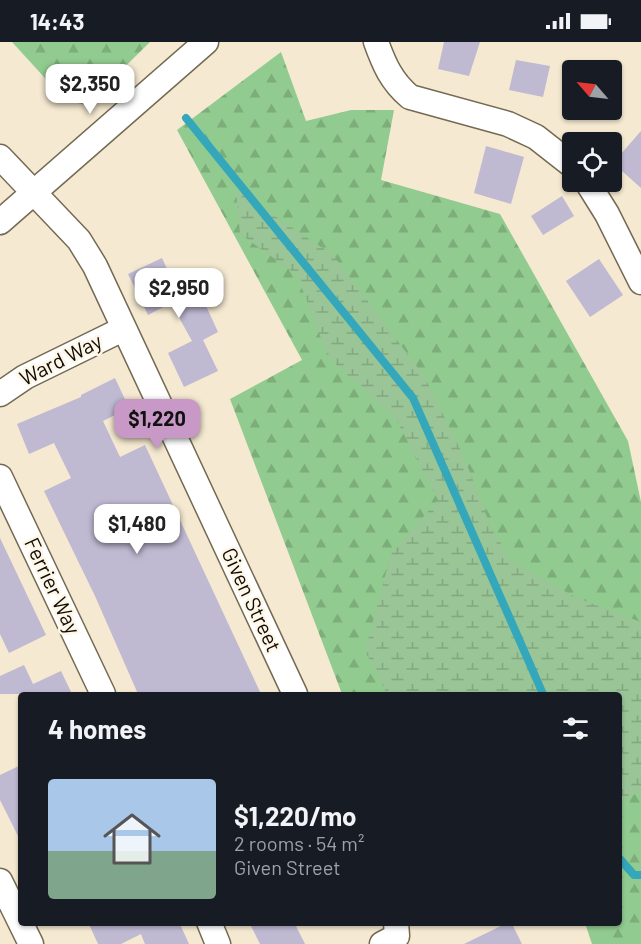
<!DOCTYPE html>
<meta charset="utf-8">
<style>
:root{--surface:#171b24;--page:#20242c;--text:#f1f3f6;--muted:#9ea1a6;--accent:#c899c7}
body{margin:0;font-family:Barlow,sans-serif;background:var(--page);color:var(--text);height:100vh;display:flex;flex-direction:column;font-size:22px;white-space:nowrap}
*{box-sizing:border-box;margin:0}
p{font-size:20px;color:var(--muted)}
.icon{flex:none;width:33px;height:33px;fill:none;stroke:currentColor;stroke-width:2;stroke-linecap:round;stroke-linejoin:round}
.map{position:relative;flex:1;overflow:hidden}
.sheet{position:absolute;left:18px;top:650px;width:604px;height:234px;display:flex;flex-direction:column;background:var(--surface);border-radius:6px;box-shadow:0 2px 4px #0004}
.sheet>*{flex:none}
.needle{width:39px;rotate:298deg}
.buttons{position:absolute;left:562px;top:18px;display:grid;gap:12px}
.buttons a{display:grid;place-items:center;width:60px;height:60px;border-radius:6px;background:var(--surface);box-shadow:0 2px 4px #0004;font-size:30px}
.price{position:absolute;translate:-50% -51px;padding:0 14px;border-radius:12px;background:#fff;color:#222;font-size:20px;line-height:39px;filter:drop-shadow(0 2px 3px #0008)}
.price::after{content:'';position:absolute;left:50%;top:36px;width:18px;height:14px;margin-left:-9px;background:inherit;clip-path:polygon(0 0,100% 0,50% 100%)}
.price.active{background:var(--accent);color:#111}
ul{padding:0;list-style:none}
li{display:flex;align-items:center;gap:18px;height:150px;padding:0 30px}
li span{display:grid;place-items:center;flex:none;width:168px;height:120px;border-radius:6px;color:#555}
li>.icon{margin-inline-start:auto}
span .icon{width:72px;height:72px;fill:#fffc;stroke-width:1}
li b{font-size:26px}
h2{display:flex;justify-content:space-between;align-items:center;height:72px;padding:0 30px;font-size:26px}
.status{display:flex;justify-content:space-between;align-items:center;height:42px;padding:0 30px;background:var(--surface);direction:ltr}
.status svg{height:16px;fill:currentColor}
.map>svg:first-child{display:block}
.forest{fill:url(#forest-firs)}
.wetland{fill:url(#wetland-marsh)}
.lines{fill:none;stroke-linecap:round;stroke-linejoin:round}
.stream{stroke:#34a7ba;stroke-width:8}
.building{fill:#bfb9d2}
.minor-casing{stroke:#746a54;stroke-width:27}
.minor{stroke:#fff;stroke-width:24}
.labels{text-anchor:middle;stroke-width:5;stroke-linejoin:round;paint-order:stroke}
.street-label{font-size:21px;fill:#100c05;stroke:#fef7e8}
</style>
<div class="status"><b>14:43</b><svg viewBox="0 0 49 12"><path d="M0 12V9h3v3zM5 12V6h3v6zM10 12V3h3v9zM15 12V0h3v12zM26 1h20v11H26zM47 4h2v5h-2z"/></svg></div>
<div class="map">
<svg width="641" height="902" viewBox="0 0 641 902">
<defs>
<pattern id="forest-firs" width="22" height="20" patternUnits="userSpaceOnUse" patternTransform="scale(1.5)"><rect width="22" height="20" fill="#91cb8f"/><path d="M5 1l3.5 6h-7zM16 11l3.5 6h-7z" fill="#7cad7a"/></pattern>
<pattern id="wetland-marsh" width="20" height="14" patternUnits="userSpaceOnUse" patternTransform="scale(1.5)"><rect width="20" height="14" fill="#99c597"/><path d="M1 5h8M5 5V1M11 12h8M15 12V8" fill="none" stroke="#83a881"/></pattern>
</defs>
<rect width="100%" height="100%" fill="#f5e9d1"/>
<g class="forest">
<polygon points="12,0 150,0 86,63 65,58"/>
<polygon points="281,10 306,79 351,68 394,68 381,138 500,172 628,399 641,460 641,902 592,902 585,881 620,880 620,652 342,652 230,357 302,318 177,88"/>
</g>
<polygon class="wetland" points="236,148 333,213 424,334 464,415 489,480 510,518 575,555 641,580 641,750 620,758 620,652 387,652 365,609 391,512 438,458 396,377 328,315 297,233 240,192"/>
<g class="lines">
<g class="stream">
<polyline points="186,76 413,356 543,652"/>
<polyline points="620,817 634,833 641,833"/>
</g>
</g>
<g class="building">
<polygon points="444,0 480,0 469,34 438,27"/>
<polygon points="516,18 550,24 543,55 509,48"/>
<polygon points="641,89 641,146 613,121"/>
<polygon points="486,104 524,115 511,162 474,151"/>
<polygon points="562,154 574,174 543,193 531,174"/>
<polygon points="162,216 176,246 183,242 187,249 197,244 218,290 203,298 218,329 184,345 168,311 192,299 171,261 148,273 128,232"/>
<polygon points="599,217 623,253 590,275 566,239"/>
<polygon points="115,336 129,366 103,379 111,396 120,415 145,403 261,652 138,652 95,554 44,449 71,436 54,401 29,412 17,382 81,355 81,353"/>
<polygon points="0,496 46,593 9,611 0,592"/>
<polygon points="24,623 33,642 61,629 72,652 0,652 0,634"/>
<polygon points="21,723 21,800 0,758 0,733"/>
<polygon points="88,880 179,880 189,902 145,902 141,892 121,902 98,902"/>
<polygon points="249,880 294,880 305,902 260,902"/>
<polygon points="509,880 511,880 522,902 464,902"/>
</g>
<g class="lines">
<defs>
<g id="minor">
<path d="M376 0C384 22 391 39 410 55L508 82 536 95 573 124"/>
<polyline points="0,115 79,198 95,224 295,652"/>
<polyline points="587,140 607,172 641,240"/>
<polyline points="0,180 206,0"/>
<polyline points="0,352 25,335 123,287"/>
<polyline points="0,435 103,652"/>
<polyline points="0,839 31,902"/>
<polyline points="209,880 218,902"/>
<polyline points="382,902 397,894 396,880"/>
</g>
</defs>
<use href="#minor" class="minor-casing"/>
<use href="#minor" class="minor"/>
</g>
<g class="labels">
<g class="street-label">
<text transform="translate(61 318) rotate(-27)" y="7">Ward Way</text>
<text transform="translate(52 544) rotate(65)" y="7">Ferrier Way</text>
<text transform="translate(251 558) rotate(65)" y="7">Given Street</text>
</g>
</g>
</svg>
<div class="buttons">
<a><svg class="needle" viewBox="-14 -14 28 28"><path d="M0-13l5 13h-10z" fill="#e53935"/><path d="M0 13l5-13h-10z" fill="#9ea1a6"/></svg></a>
<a><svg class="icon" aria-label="locate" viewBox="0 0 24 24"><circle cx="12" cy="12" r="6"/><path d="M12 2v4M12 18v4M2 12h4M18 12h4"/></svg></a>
</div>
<b class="price" style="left:90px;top:73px">$2,350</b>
<b class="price" style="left:179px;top:277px">$2,950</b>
<b class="price active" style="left:157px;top:408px">$1,220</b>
<b class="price" style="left:137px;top:513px">$1,480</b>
<section class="sheet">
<h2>4 homes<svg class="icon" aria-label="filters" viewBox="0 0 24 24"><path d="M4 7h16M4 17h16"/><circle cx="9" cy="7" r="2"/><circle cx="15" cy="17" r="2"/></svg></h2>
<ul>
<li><span style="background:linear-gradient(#a9c7e8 60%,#7fa58c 0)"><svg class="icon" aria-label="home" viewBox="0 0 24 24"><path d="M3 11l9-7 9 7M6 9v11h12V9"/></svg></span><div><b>$1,220/mo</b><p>2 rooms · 54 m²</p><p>Given Street</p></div></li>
</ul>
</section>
</div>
